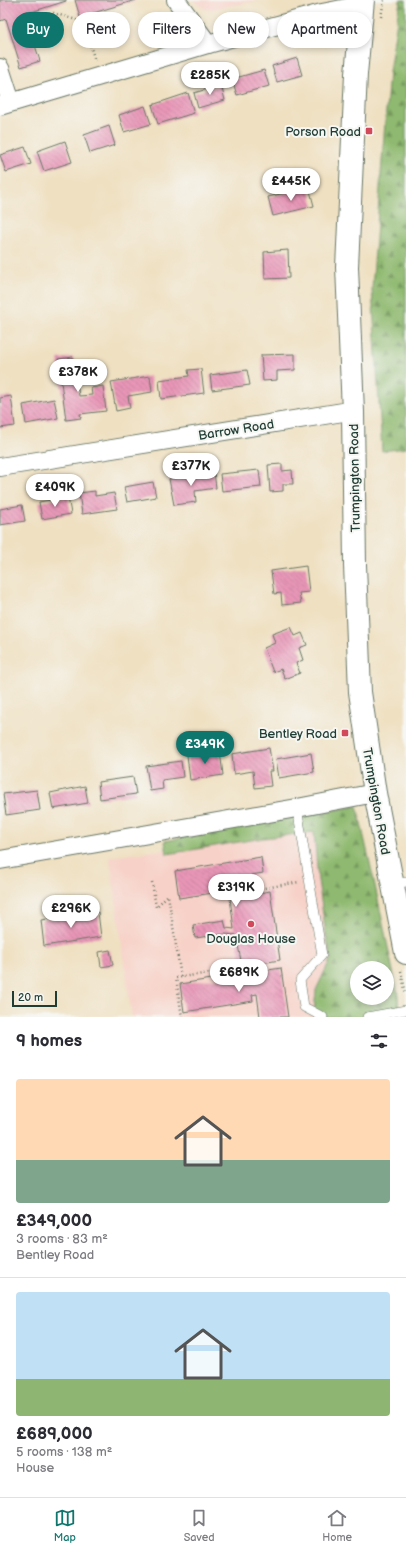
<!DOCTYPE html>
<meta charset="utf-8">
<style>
:root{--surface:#fff;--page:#f2f2f3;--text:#2b2b33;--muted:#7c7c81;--line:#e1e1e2;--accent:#0f766e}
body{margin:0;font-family:"Balsamiq Sans",sans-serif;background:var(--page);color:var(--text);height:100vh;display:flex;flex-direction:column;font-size:15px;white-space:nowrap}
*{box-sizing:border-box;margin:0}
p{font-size:13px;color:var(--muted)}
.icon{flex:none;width:22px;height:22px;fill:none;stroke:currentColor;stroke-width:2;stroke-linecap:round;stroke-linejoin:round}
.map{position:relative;height:1017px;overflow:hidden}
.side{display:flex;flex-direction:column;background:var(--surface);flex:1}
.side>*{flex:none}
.guide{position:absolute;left:12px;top:12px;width:382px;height:36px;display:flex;gap:8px}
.controls{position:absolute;left:350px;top:961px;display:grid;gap:8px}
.controls a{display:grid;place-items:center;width:44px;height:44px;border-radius:50%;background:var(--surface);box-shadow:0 2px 6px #0003;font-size:20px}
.scale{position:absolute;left:12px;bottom:10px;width:45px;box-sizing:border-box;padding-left:4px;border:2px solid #1f3d34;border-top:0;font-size:11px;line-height:14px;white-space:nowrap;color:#1f3d34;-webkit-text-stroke:3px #f6f6f2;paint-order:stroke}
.price{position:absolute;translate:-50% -34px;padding:0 9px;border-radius:14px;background:#fff;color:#222;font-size:13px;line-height:26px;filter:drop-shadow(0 1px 2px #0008)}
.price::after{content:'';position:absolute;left:50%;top:24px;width:12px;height:9px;margin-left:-6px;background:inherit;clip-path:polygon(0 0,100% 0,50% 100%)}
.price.active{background:var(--accent);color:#fff}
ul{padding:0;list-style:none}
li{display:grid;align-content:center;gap:8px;height:212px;padding:0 16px}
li+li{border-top:1px solid var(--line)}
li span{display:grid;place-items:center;height:124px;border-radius:4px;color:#555}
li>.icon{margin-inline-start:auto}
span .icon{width:72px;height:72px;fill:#fffc;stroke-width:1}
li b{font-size:17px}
h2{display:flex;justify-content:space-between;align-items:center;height:48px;padding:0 16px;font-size:17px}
.chip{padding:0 14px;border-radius:18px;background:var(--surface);box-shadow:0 2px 6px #0003;font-size:14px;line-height:36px}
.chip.active{background:var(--accent);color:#fff}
.menu{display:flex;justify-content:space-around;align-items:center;height:56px;border-top:1px solid var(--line);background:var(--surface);font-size:11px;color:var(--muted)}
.menu a{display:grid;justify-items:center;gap:2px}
.menu .active{color:var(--accent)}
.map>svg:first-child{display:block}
.built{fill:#f7d1c7;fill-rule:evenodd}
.forest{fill:url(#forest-firs);stroke:#577b52;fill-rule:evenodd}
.building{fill:url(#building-back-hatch)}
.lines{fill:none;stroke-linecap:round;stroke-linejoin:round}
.service-casing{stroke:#687665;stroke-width:10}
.minor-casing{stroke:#687665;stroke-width:20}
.primary-casing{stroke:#687665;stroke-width:24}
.path{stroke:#687665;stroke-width:2.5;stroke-dasharray:1 3;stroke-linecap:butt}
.service{stroke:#fff;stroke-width:9}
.minor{stroke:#fff;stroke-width:18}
.primary{stroke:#fff;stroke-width:22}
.poi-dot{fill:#d1495b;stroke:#f6f6f2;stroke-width:1.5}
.labels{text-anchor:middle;stroke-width:4;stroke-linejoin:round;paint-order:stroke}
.poi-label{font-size:13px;fill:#1f3d34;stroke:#f6f6f2;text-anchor:end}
.street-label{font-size:13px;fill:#1f3d34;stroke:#f6f6f2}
</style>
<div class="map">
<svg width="406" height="1017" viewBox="0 0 406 1017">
<defs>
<pattern id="forest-firs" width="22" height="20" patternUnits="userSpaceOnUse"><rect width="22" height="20" fill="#8fb970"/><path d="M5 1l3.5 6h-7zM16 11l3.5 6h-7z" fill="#74985d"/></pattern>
<pattern id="building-back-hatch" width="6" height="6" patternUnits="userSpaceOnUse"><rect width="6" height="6" fill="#e996b7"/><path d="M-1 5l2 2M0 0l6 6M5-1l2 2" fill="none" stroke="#bc7c96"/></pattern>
</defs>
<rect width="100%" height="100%" fill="#f6f6f2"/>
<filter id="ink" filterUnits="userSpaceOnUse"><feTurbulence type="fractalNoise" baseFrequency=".025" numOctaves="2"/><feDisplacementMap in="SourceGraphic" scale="8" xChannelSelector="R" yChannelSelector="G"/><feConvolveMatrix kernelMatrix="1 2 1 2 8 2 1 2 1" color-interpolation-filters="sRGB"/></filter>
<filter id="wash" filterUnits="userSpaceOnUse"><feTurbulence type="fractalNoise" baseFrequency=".012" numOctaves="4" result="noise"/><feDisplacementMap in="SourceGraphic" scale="16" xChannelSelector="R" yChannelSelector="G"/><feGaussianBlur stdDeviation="0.9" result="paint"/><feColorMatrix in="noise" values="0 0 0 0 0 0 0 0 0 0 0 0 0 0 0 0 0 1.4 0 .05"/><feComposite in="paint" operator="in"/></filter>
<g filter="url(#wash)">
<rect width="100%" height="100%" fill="#efe0c1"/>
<g class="built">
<polygon points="193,0 262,0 207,10"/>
<path d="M360 819 398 995 399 1017H132L110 857 302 831ZM357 968H387V998H357Z"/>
</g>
<g class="forest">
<polygon points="400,0 406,0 406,448 382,451 372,289 389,72"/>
<path d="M357 806 374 881 398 995 399 1017H317L314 1012 316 990 331 958 326 935 318 880 314 832 263 838 167 854 165 841ZM357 968H387V998H357Z"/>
</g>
<g id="blocks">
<g class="building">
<polygon points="0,0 66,0 66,1 25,14 40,61 21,67 6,19 0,21"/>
<polygon points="75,0 136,0 80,17"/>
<polygon points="297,58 302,75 277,82 272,66"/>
<polygon points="264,70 269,86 237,95 232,79"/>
<polygon points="221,85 225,100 198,108 194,93"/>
<polygon points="188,93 194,113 158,124 152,105"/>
<polygon points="145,106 151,124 124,132 119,115"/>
<polygon points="109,126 115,145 90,153 84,135"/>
<polygon points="65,141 72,162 44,171 37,151"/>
<polygon points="25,147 31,164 6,172 0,155"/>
<polygon points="309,187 314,206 273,216 268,197"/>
<polygon points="288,250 289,278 265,279 264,252"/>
<polygon points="295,354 295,370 277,371 277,380 263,381 261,355"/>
<polygon points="73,357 79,396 92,395 91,388 103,386 106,411 80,414 81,418 66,420 58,359"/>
<polygon points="201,369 204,393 161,399 159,380 189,376 188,370"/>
<polygon points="247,370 250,385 212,390 210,375"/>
<polygon points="150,376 152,392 128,396 130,408 116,411 111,382"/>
<polygon points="11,396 15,426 0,428 0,398"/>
<polygon points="54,399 58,418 26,424 23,405"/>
<polygon points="282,464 282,471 292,470 293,484 283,484 283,491 270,492 268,465"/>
<polygon points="259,470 261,487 222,491 220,474"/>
<polygon points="214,472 216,488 195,491 196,502 174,505 169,479"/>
<polygon points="153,482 156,497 127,502 124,487"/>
<polygon points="95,491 95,496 114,493 117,509 82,514 79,493"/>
<polygon points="68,497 71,514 42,519 39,502"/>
<polygon points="22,505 25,521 0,525 0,509"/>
<polygon points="306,566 309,592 299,593 301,603 282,605 281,593 274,594 271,571"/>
<polygon points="291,627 295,636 302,633 307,645 299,648 303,660 296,663 300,673 285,679 281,669 273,672 264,648 275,643 272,634"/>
<polygon points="269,748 273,771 269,771 271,786 255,788 253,771 234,774 232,754"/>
<polygon points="220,751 223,775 190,780 187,755"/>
<polygon points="311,753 314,772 279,778 276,759"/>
<polygon points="181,761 183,777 162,780 163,789 150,791 146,766"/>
<polygon points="133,777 136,794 100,799 98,782"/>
<polygon points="85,786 88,803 53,809 50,793"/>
<polygon points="37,790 40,810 6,815 3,794"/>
<polygon points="261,857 263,873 251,875 254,894 270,891 280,960 242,966 236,935 225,934 195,938 193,925 224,920 226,928 234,929 230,898 248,895 247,888 179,898 175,871"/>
<polygon points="98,912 101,937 44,946 41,920"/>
<polygon points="110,950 113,965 101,967 99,952"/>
<polygon points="281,968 288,1017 260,1017 257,994 252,995 253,1001 184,1012 180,984"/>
</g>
</g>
</g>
<g filter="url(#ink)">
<use href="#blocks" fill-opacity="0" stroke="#687665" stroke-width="1"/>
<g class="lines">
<defs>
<g id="service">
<polyline points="297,808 322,955 300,980 304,1007 323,1017"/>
<polyline points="392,884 406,882"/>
<polyline points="367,1017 406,1010"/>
</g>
<g id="minor">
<polyline points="176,0 208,44"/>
<polyline points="0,68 11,102"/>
<polyline points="0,106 208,44 322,13 362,5"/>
<polyline points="0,467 343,412 353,412"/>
<polyline points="0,860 297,808 375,793"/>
</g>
<polyline id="primary" points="363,0 356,74 347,267 353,412 355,565 360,692 375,793 406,953"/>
</defs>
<use href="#service" class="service-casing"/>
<use href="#minor" class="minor-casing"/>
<use href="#primary" class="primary-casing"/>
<g class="path">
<polyline points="53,13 83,22 95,61"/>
<polyline points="381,17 384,0"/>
<polyline points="330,27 340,46"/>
<polyline points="152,882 156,907 168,895 181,977 233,970"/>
<polyline points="253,890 299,882"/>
<polyline points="401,971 406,994"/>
<polyline points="181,977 176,978 182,1017"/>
</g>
<use href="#service" class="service"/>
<use href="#minor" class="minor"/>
<use href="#primary" class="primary"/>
</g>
</g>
<g class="poi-dot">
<rect x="365" y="127" width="8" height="8" rx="2"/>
<rect x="341" y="729" width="8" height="8" rx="2"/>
<circle cx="251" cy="924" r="4"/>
</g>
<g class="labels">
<g class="poi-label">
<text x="361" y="136">Porson Road</text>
<text x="337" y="738">Bentley Road</text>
<text x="251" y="943" text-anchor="middle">Douglas House</text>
</g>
<g class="street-label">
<text transform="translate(236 429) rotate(-9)" y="5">Barrow Road</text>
<text transform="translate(354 478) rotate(-91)" y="5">Trumpington Road</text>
<text transform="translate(377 801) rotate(80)" y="5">Trumpington Road</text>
</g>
</g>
</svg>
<div class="controls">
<a><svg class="icon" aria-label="layers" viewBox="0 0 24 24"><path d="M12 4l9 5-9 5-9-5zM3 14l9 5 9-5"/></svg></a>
</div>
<div class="scale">20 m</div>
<b class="price" style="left:210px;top:96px">£285K</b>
<b class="price" style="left:291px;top:202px">£445K</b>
<b class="price" style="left:78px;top:393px">£378K</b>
<b class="price" style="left:191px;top:487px">£377K</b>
<b class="price" style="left:55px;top:508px">£409K</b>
<b class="price active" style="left:205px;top:765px">£349K</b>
<b class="price" style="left:236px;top:908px">£319K</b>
<b class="price" style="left:71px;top:929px">£296K</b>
<b class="price" style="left:239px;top:993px">£689K</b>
<div class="guide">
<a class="chip active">Buy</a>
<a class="chip">Rent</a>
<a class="chip">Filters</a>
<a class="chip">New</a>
<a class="chip">Apartment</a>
</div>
</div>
<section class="side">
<h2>9 homes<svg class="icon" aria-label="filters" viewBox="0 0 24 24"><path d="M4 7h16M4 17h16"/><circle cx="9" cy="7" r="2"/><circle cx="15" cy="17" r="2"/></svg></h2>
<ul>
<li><span style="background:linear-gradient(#ffd9b3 65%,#7fa58c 0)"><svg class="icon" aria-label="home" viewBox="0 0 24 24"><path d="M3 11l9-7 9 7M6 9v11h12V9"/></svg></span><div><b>£349,000</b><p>3 rooms · 83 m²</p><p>Bentley Road</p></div></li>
<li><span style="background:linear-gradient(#bfe0f5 70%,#8fb573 0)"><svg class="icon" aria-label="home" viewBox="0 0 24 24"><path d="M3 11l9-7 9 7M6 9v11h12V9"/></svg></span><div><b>£689,000</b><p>5 rooms · 138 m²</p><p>House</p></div></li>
</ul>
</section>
<nav class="menu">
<a class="active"><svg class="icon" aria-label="map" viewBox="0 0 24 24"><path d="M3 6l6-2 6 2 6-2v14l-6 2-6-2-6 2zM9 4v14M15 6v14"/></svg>Map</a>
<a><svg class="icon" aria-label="saved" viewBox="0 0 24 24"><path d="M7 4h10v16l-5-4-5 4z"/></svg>Saved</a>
<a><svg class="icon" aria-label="home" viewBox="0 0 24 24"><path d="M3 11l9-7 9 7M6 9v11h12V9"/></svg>Home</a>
</nav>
